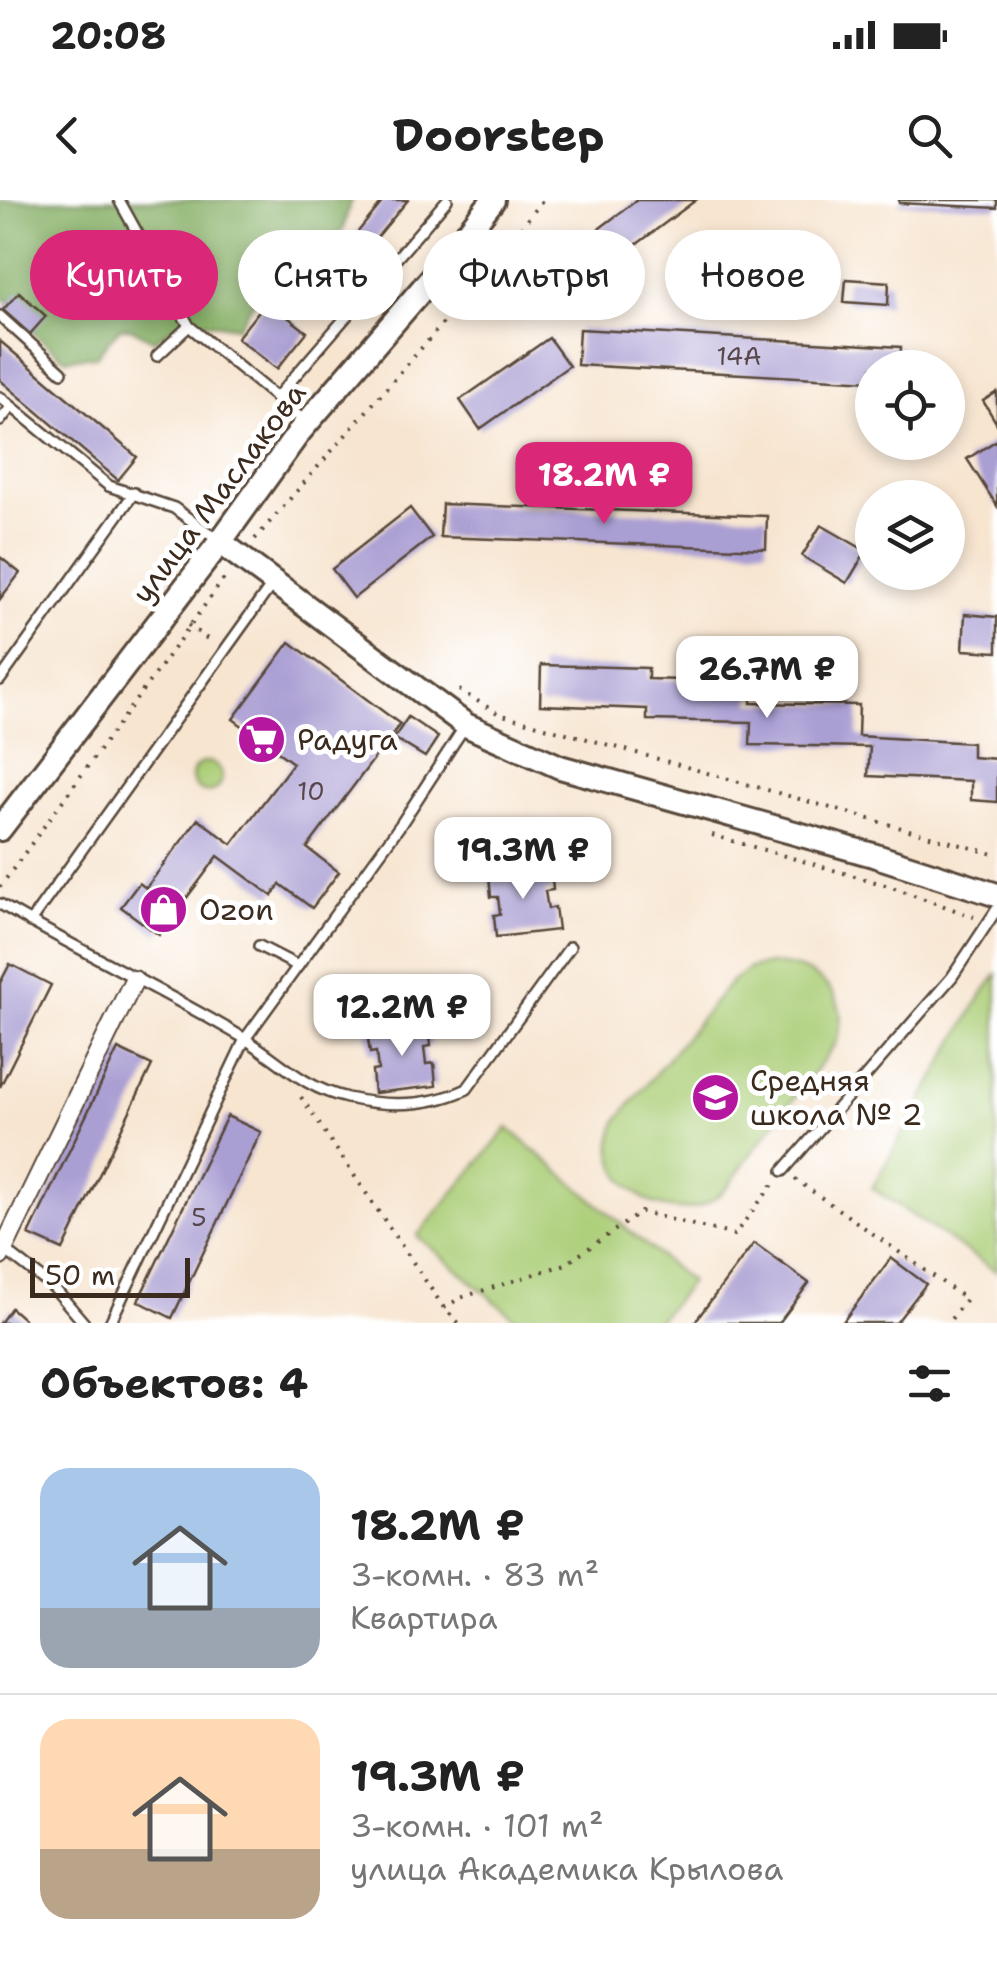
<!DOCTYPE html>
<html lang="ru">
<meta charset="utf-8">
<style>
:root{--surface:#fff;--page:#f2f2f2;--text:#222;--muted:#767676;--line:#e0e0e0;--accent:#db2777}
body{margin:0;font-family:"Shantell Sans",sans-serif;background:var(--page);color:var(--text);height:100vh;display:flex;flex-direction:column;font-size:38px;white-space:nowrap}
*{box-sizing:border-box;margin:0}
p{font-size:32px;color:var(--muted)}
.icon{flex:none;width:55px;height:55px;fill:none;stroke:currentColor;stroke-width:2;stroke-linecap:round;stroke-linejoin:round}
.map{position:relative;height:1123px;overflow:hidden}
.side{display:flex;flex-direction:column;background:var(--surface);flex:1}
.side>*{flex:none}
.top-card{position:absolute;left:30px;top:30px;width:938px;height:90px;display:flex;gap:20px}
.buttons{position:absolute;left:855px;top:150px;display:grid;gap:20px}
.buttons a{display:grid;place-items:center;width:110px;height:110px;border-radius:50%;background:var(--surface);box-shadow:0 5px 15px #0003;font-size:50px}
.scale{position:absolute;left:30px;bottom:25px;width:160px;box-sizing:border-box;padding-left:10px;border:5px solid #3b2a1e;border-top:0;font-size:28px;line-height:35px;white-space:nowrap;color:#3b2a1e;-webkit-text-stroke:8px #fff;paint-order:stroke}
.price{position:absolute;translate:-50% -85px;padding:0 22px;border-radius:20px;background:#fff;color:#222;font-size:32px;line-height:65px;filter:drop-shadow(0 2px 5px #0008)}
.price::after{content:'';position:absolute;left:50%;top:60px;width:30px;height:22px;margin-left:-15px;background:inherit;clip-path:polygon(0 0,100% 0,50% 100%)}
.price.active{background:var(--accent);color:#fff}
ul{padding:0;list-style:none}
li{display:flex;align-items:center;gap:30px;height:250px;padding:0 40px}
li+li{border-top:2px solid var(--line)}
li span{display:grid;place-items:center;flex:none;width:280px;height:200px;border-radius:30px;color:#555}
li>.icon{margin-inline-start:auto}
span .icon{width:120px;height:120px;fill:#fffc;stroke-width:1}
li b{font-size:42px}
h2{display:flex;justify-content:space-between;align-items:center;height:120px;padding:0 40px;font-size:42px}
.pill{padding:0 35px;border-radius:45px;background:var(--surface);box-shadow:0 5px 15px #0003;font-size:35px;line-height:90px}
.pill.active{background:var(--accent);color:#fff}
.status{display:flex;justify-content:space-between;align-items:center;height:70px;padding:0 50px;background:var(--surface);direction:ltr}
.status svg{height:28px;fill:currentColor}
header{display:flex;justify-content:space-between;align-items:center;height:130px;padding:0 40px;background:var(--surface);font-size:45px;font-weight:700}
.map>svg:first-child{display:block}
.green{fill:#aacd76;stroke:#727c4a;stroke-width:2.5}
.forest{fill:#87b067;stroke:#616d42;stroke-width:2.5}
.building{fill:#aa9fd3}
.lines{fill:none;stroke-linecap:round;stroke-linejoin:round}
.service-casing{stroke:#574639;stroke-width:14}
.minor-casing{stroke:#574639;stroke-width:22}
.tertiary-casing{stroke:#574639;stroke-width:28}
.path{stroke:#574639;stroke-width:4;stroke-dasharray:2.5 8;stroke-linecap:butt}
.service{stroke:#fff;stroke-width:9}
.minor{stroke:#fff;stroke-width:18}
.tertiary{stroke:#fff;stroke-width:22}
.labels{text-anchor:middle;stroke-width:10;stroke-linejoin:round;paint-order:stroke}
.number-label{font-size:25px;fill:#57474b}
.street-label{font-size:30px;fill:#3b2a1e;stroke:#fff}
.poi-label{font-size:30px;fill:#3b2a1e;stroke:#fff;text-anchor:start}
</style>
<div class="status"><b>20:08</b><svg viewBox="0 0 49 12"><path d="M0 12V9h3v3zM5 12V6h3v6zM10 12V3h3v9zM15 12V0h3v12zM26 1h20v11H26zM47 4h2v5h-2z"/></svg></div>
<header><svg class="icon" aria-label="back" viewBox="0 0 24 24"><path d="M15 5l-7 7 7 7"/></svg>Doorstep<svg class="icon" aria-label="search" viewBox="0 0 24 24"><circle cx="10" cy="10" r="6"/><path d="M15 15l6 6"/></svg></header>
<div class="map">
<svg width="997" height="1123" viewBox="0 0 997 1123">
<rect width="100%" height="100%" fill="#fff"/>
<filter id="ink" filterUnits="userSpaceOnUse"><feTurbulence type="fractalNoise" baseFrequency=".01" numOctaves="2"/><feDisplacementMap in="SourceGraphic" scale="20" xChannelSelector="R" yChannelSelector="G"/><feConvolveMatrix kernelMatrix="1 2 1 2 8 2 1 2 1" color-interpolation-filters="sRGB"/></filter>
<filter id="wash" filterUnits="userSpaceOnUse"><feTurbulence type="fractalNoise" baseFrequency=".0048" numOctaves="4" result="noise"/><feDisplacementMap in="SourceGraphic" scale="40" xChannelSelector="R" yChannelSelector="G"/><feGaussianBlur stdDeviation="2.25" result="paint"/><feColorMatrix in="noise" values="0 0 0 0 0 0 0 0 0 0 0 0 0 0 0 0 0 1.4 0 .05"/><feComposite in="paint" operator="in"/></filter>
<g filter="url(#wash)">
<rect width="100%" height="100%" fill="#f7e5d0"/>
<g class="green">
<circle cx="207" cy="577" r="15"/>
<path d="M769 764C816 764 857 797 834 846 806 883 778 920 749 956 739 970 729 989 715 998 666 1034 587 976 619 918L731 782 750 768Z"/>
<polygon points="997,774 997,1072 872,988 981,796"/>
<polygon points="508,928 690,1082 656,1123 521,1123 417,1036"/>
</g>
<path class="forest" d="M0 0H354L350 2 343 30 286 67 266 83 238 127C202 123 184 113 155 141L130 128H120L96 156 65 159 34 134 16 107 0 96Z"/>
<g id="blocks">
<g class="building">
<polygon points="384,0 408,0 344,77 330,66"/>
<polygon points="637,0 696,0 617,59 596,31"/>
<polygon points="899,0 997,0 997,8 899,3"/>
<polygon points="846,79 889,82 888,105 844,102"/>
<polygon points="19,92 46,116 30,134 3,110"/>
<polygon points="267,101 307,132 277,169 237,138"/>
<polygon points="579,129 901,147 900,168 872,168 872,181 577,165"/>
<polygon points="549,138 569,166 480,229 460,200"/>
<polygon points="0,141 137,257 118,280 0,180"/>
<polygon points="997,192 997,224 983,201"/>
<polygon points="997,240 997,306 967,259"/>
<polygon points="442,304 767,316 766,349 440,337"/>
<polygon points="410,308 432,337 354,398 332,369"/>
<polygon points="821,325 866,351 847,383 802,356"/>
<polygon points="0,357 20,373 0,399"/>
<polygon points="965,414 997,417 997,452 963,450"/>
<polygon points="290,442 400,524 307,648 339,672 312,708 280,684 272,696 218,656 159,735 121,707 139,683 146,688 198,619 232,644 293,563 233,519"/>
<polygon points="541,465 648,468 648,479 752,482 751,503 859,505 858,536 972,543 972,557 997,559 997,602 971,600 971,581 868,576 870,547 750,545 751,522 647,520 647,509 540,505"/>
<polygon points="408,517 438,537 425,557 394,538"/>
<polygon points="551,668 553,690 545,691 548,709 555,707 558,730 496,737 494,715 500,714 498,697 491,697 489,675"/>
<polygon points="10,764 51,785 0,887 0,783"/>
<polygon points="429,824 431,846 424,847 426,864 434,863 436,886 374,893 372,871 378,870 376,852 370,853 367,831"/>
<polygon points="118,849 152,865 63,1050 29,1035"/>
<polygon points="227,916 261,932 172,1118 138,1101"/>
<polygon points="754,1043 809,1083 779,1123 694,1123"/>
<polygon points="891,1058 926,1084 896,1123 842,1123"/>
<polygon points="11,1108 28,1123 0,1123"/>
</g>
</g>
</g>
<g filter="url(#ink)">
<use href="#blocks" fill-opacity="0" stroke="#574639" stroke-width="2.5"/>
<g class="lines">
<defs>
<g id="service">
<polyline points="119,0 189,126 307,223"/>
<polyline points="0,116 62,172"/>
<polyline points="157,156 189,126"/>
<polyline points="0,197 109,286 174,308 218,340"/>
<polyline points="276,198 447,0"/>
<polyline points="0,221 11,207"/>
<polyline points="0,480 134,293"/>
<path d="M0 704C79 751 163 790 242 837 280 860 301 887 347 898 389 907 429 907 467 889L570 747"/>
<polyline points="30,722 273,383"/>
<polyline points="259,746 298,766"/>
<polyline points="783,971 952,777 997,709"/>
<polyline points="5,1050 54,1088 84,1123"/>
<polyline points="110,1123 245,839 401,624 465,526"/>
</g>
<polyline id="minor" points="0,1056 134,780"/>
<g id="tertiary">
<polyline points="220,342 466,525 560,567 873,655 997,695"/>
<polyline points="0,629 220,342 300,231 430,80 493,0"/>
</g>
</defs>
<use href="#service" class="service-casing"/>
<use href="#minor" class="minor-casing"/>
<use href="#tertiary" class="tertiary-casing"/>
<g class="path">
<polyline points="255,339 459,105 543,0"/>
<polyline points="188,425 213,443"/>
<polyline points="459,490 499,514 997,655"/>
<polyline points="712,635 889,686 974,717"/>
<polyline points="0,687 226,376"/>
<polyline points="301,897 444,1108 459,1123"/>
<polyline points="795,979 966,1099 948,1123"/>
<polyline points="444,1108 460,1098 566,1064 641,1012 734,1035 774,983"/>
</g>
<use href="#service" class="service"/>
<use href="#minor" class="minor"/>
<use href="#tertiary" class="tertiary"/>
</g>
</g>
<defs>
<symbol id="supermarket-disc" viewBox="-11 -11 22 22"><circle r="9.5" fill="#b5179e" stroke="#fff"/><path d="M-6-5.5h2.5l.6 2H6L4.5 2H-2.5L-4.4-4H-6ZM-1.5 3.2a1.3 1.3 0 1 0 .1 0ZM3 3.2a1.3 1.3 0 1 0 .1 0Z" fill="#fff"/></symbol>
<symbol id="shop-disc" viewBox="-11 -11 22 22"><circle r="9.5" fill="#b5179e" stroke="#fff"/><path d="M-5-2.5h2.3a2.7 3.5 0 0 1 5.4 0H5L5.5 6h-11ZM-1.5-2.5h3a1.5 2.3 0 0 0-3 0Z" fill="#fff"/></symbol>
<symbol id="school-disc" viewBox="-11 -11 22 22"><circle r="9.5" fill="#b5179e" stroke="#fff"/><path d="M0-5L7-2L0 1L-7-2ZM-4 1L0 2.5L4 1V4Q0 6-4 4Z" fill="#fff"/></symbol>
</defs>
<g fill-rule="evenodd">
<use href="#supermarket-disc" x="234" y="512" width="55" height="55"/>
<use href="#shop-disc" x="136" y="682" width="55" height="55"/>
<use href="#school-disc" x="688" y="870" width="55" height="55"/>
</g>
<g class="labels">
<g class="number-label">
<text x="739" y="165">14А</text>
<text x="311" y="600">10</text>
<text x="199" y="1026">5</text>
</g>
<g class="street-label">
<text transform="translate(219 293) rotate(-53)" y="10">улица Маслакова</text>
</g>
<g class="poi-label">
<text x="297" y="550">Радуга</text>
<text x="199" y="720">Ozon</text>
<text x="750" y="891">Средняя<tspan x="750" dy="34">школа № 2</tspan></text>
</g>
</g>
</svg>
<div class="buttons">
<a><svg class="icon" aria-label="locate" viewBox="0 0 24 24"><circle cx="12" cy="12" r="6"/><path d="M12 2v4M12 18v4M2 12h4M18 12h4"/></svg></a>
<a><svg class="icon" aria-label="layers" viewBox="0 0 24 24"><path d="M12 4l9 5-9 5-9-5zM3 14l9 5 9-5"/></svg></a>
</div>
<div class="scale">50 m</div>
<b class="price active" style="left:604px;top:327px">18.2M ₽</b>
<b class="price" style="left:767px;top:521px">26.7M ₽</b>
<b class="price" style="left:523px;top:702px">19.3M ₽</b>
<b class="price" style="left:402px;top:859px">12.2M ₽</b>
<div class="top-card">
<a class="pill active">Купить</a>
<a class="pill">Снять</a>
<a class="pill">Фильтры</a>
<a class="pill">Новое</a>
</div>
</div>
<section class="side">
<h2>Объектов: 4<svg class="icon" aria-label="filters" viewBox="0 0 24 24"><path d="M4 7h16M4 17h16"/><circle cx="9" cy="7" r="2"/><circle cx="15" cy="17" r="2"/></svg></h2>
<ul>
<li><span style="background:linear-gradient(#a9c7e8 70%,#9aa5b1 0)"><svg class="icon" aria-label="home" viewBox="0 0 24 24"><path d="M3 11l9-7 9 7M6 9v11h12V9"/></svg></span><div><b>18.2M ₽</b><p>3-комн. · 83 m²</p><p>Квартира</p></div></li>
<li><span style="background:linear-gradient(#ffd9b3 65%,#b9a48a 0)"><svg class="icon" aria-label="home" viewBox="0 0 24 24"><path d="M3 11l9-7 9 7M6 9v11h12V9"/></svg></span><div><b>19.3M ₽</b><p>3-комн. · 101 m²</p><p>улица Академика Крылова</p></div></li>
</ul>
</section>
